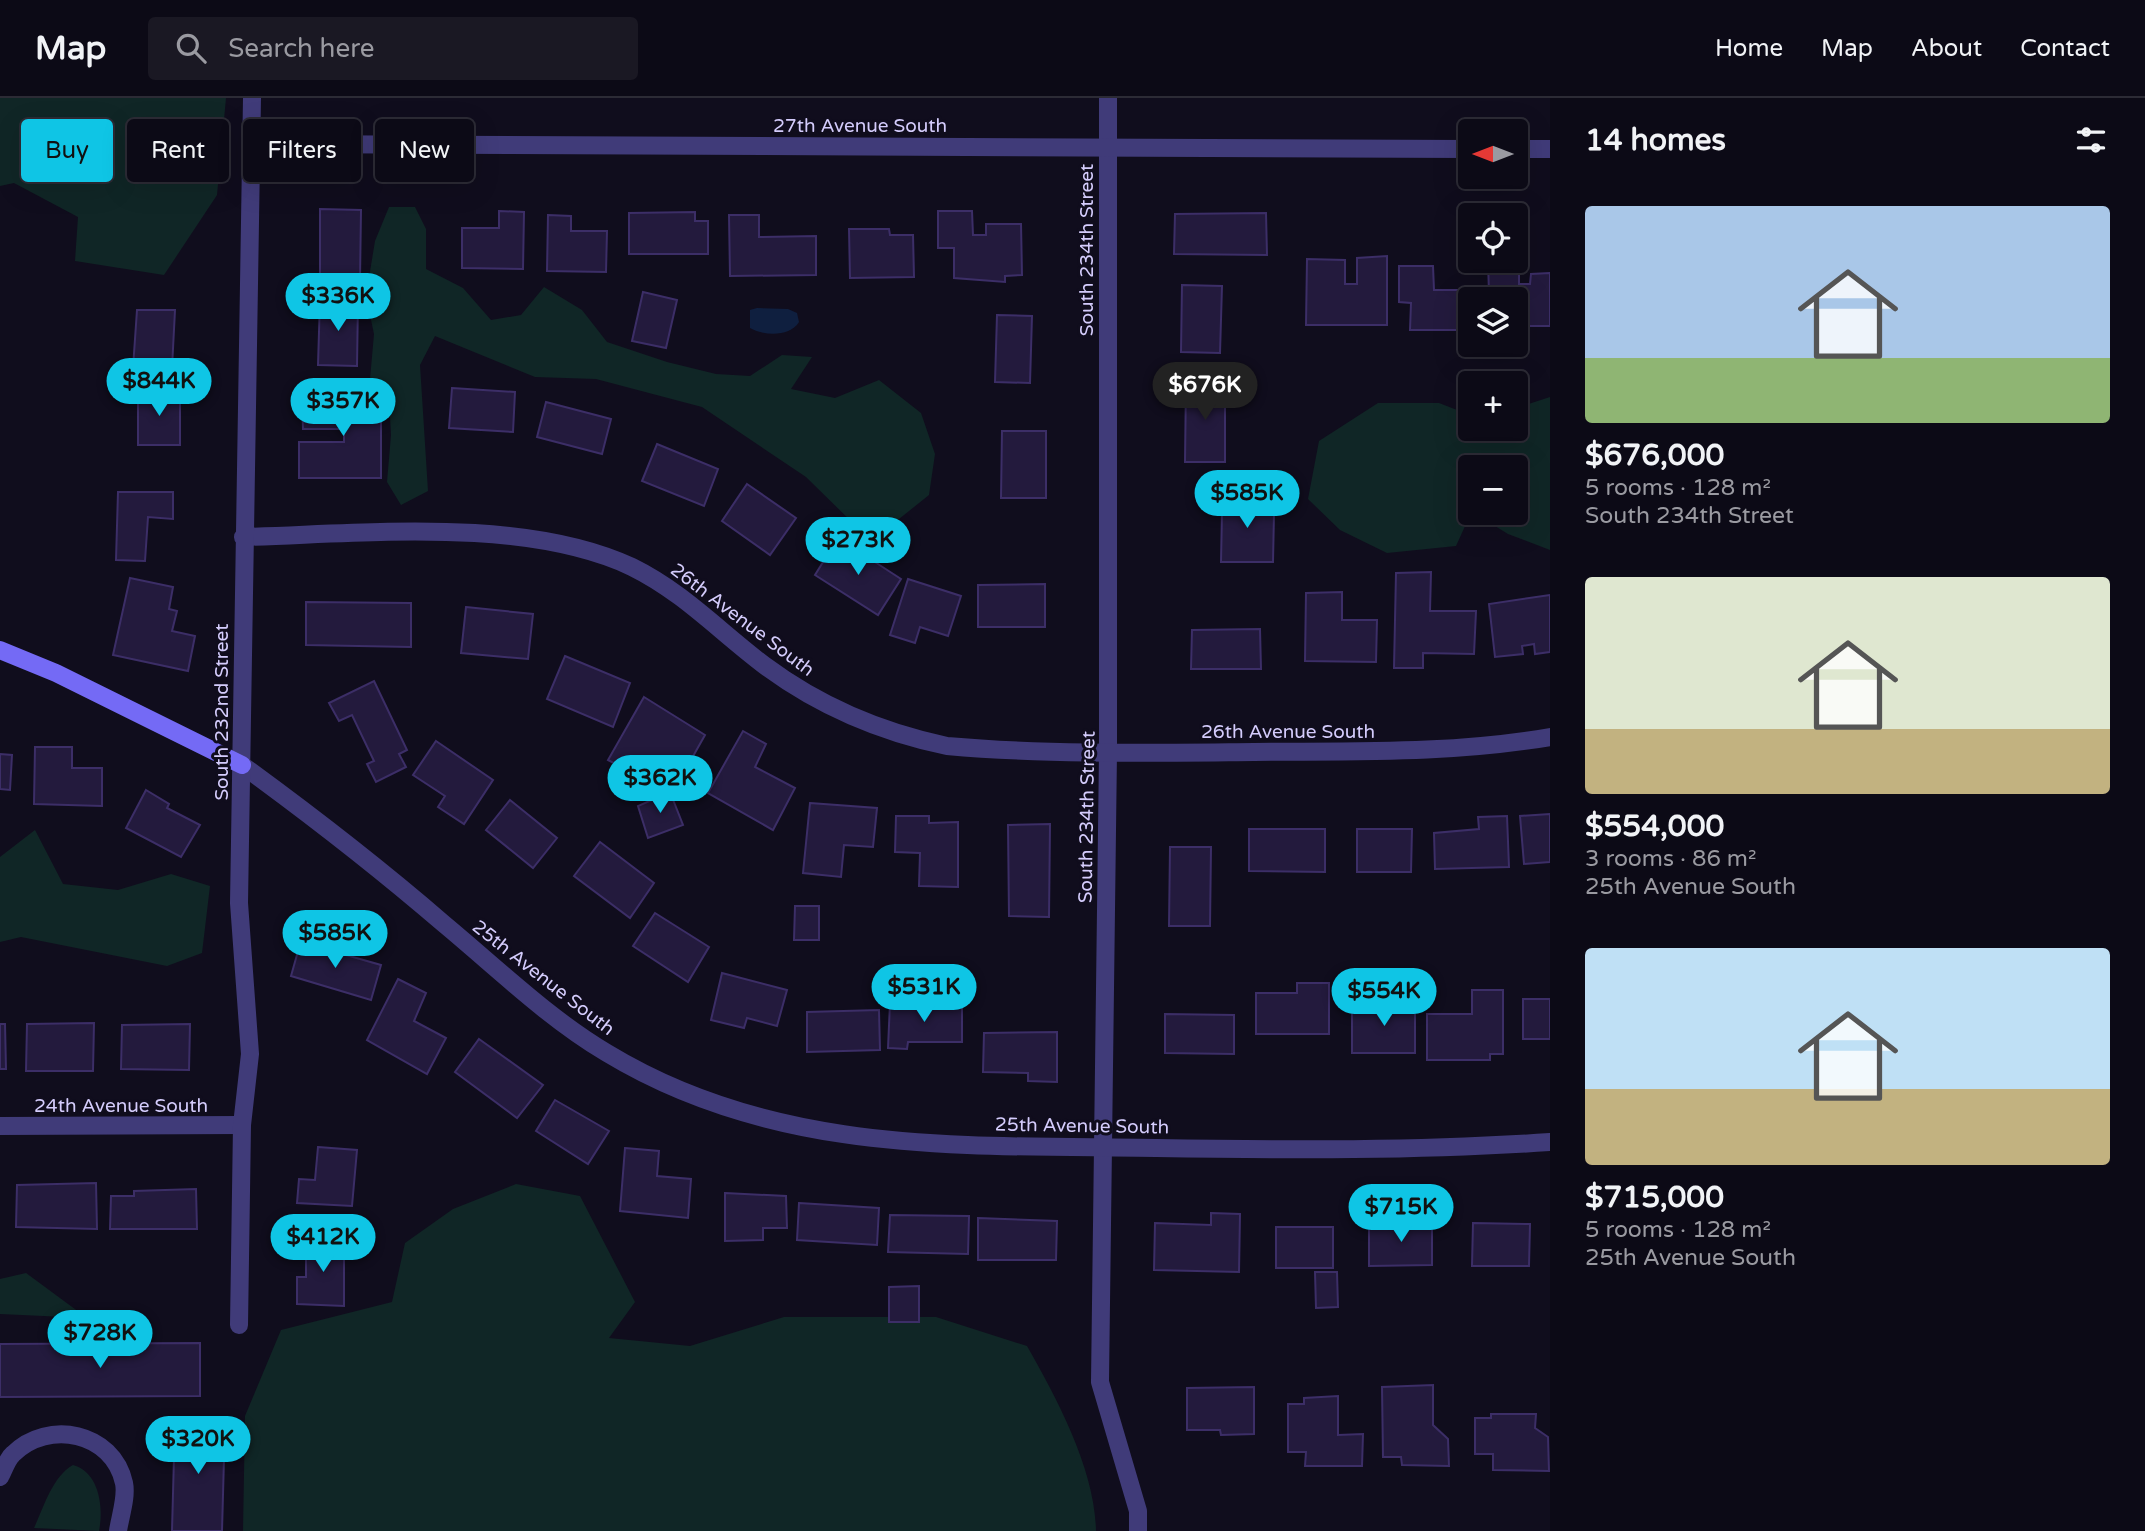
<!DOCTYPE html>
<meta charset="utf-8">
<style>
:root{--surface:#0c0a16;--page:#1a1823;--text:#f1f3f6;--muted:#9a9aa1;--line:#2c2b35;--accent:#0fc5e5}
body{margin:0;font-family:"Varela Round",sans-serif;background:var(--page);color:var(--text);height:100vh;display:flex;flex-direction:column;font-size:26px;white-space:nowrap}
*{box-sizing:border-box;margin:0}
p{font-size:23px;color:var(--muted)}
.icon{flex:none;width:38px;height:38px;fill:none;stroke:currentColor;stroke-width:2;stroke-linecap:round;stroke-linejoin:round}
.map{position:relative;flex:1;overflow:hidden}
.panel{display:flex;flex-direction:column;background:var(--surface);width:595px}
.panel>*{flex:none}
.guide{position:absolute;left:21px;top:21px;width:665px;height:63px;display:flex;gap:14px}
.needle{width:46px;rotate:270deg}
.buttons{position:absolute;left:1458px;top:21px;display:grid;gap:14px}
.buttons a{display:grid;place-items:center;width:70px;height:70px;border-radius:7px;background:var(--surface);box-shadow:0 7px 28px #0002,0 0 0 2px var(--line);font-size:35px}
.price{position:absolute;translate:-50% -60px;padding:0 16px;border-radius:24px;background:var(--accent);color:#111;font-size:23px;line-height:46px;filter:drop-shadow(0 2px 4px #0008)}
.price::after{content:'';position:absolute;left:50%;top:42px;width:21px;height:16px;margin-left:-10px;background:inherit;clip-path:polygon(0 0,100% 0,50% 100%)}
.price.on{background:#222;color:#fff}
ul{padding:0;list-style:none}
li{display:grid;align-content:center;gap:14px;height:371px;padding:0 35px}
li span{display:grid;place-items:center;height:217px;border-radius:7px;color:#555}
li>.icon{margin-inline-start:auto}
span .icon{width:126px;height:126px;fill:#fffc;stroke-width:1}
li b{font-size:30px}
h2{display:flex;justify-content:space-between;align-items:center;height:84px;padding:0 35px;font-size:30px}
.tag{padding:0 24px;border-radius:7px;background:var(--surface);box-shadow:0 7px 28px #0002,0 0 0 2px var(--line);font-size:24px;line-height:63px}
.tag.on{background:var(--accent);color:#111}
header{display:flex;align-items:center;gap:42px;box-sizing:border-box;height:98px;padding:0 35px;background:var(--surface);border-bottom:2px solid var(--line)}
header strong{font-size:33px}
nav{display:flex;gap:38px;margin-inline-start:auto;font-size:24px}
.search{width:490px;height:63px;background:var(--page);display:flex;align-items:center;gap:18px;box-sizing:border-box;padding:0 24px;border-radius:7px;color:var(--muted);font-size:26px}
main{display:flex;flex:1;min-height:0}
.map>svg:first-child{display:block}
.green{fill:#102626}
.water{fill:#0f1f3f}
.building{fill:#231a3d;stroke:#3c2e67;stroke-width:2}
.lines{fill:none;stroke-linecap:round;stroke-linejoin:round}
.street{stroke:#403b79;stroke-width:18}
.secondary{stroke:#746af5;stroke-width:18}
.labels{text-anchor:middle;stroke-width:6;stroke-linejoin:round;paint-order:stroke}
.street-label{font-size:19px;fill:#d4ccfc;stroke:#100d1d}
</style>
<header>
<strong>Map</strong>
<div class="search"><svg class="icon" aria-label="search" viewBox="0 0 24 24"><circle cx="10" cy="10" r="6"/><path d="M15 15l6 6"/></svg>Search here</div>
<nav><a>Home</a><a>Map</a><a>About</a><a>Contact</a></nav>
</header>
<main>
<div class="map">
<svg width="1550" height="1433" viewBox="0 0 1550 1433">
<rect width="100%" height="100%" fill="#100d1d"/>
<g class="green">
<polygon points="0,0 226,0 217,97 164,177 75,163 78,119 14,85 0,88"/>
<polygon points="389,109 415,109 426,131 426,171 463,190 491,222 521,217 544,189 582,212 607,244 667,264 716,276 750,278 782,257 812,259 791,291 835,300 879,282 921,315 935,356 929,397 899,421 859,431 806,379 702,309 596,281 535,279 435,238 420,267 428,393 401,407 387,384 391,337 389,301 370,281 374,236 366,198 375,143"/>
<polygon points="1550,299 1550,452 1508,436 1474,415 1516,415 1516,369 1470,369 1471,415 1456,448 1387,455 1340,432 1308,401 1319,343 1378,305 1439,305 1470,317 1470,331 1516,331 1516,310"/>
<polygon points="35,732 63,786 118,792 171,776 210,788 202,855 167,868 21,839 0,844 0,759"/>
<path d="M516 1086 580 1098 635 1204 609 1240 690 1248 784 1219H936L1027 1248C1057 1301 1095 1371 1096 1433H243L245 1318 281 1232 392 1204 405 1145 453 1111Z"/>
<polygon points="26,1175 87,1220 0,1216 0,1181"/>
<path d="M73 1367C99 1374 104 1409 99 1433L34 1430C44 1409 52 1379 73 1367Z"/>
</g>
<path class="water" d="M757 210 788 211 797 215 799 224C790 239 764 238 750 230V212Z"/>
<g class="building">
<polygon points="320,111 361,112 360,181 320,181"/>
<polygon points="499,113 524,114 523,171 462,170 462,130 499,130"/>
<polygon points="938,113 972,113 973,137 986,137 986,126 1021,126 1022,177 1005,178 1005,184 954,180 954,150 938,150"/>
<polygon points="695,114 695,123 708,123 708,156 629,156 629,115"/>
<polygon points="1266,115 1267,157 1174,156 1175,116"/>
<polygon points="548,117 571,118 571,133 607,133 606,174 547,173"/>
<polygon points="729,117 759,117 759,139 816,138 816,177 730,178"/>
<polygon points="849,131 889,131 890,137 913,137 914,179 850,180"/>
<polygon points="1387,158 1387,227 1306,227 1307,161 1345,162 1345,186 1357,186 1357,160"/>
<polygon points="1516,159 1519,159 1519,186 1530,186 1531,176 1550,175 1550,228 1516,228 1516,201 1489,196 1488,163 1516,163"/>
<polygon points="1399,168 1433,168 1434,192 1475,192 1475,201 1470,201 1470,232 1410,232 1411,205 1399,204"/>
<polygon points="1182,187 1222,188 1220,255 1181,254"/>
<polygon points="643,194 677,202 666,250 632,243"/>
<polygon points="320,201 358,202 357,268 318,267"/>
<polygon points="137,212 175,212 172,270 133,270"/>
<polygon points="997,217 1032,218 1030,285 995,284"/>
<polygon points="1186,284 1225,284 1225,364 1185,364"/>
<polygon points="452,290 515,294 513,334 449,330"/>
<rect x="138" y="293" width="42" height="54"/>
<polygon points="302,299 381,299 381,380 299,380 299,344 344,344 344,331 303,331"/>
<polygon points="546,304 611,321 602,356 537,339"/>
<polygon points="1002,333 1046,333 1046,400 1001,400"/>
<polygon points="657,346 718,371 704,408 642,383"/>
<polygon points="747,386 796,420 770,457 722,423"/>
<polygon points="118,394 173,394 173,421 148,419 145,463 116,462"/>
<polygon points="1230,395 1264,395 1264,416 1274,415 1273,464 1221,464 1222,415 1229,416"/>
<polygon points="838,440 901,481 878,517 815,477"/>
<polygon points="1431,474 1430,513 1476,513 1474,556 1423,555 1423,570 1394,570 1396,475"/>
<polygon points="130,480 173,489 169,511 177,513 172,533 195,538 188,573 113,557"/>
<polygon points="908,481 961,498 948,538 920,529 915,545 890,537"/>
<polygon points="1045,486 1045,529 978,529 978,487"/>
<polygon points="1342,494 1342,522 1377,522 1376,564 1305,563 1306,495"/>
<polygon points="1550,497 1550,554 1535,556 1534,546 1522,548 1523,556 1495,559 1489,506"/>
<polygon points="306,504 411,505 411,549 306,547"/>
<polygon points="466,509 533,516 528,561 461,555"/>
<polygon points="1260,531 1261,571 1191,571 1192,532"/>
<polygon points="565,558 630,585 613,629 547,601"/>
<polygon points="374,583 407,652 399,656 406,669 376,684 367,666 374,663 352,617 339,623 329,605"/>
<polygon points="644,599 705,637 683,676 666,666 654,687 608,662"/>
<polygon points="743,633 766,646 755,669 795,690 773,732 708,695"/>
<polygon points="436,643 493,682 464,726 438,709 445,698 413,677"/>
<polygon points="35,649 72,649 72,670 102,670 102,708 34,706"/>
<polygon points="0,656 12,657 10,692 0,691"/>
<polygon points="146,692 169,706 167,710 200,727 181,759 126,730"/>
<polygon points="670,694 683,727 648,740 638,708"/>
<polygon points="510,702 557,740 533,770 486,732"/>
<polygon points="810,705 877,710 873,749 844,747 841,779 803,775"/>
<polygon points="1550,716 1550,764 1524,766 1520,718"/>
<polygon points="896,718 929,718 929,725 958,724 958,789 919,788 920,755 895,754"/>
<polygon points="1507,718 1509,769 1435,771 1434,735 1479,731 1478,719"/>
<polygon points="1050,726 1049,819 1009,818 1008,727"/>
<polygon points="1249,731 1325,731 1325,774 1249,773"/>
<polygon points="1357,731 1412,731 1411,774 1357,774"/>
<polygon points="600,744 654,785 630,820 574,778"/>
<polygon points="1170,749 1211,749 1210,828 1169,828"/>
<polygon points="795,808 819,808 819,842 794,842"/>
<polygon points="655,815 709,849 688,884 633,848"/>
<polygon points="302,839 326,846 325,851 381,867 371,902 291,878"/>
<polygon points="722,875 787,892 777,928 747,920 744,930 711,922"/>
<polygon points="398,881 426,895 414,923 446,940 427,976 367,942"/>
<polygon points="1297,885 1329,885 1329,936 1256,936 1256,895 1297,895"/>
<polygon points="1472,892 1503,892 1503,956 1490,956 1490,962 1427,962 1427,916 1472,916"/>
<rect x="1523" y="901" width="27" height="40"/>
<polygon points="890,905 962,905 962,944 908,944 907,951 888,950"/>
<rect x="1352" y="906" width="63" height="49"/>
<polygon points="879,912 880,952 807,954 807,914"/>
<polygon points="1165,916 1234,917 1234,956 1165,955"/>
<polygon points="94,925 93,973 26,973 27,926"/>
<polygon points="0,926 5,926 6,971 0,971"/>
<polygon points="190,926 189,972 121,971 122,927"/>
<polygon points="1057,934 1057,984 1028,983 1028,975 983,974 984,935"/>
<polygon points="479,941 543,987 517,1020 455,974"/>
<polygon points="555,1002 609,1033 588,1066 536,1033"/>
<polygon points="318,1049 357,1052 352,1108 297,1105 299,1081 315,1082"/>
<polygon points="625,1050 659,1053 657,1078 691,1081 688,1120 620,1113"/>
<polygon points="96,1085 97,1131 16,1129 17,1087"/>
<polygon points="196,1091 197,1131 110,1131 111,1098 134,1098 134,1093"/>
<polygon points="725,1095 786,1098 787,1130 763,1130 763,1142 725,1143"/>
<polygon points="799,1105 879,1110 877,1147 797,1142"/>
<polygon points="1211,1115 1240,1116 1239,1174 1154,1172 1155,1125 1211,1127"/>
<polygon points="890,1117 969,1118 968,1156 888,1154"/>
<polygon points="978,1120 1057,1123 1056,1162 978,1162"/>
<polygon points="1432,1123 1432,1167 1369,1168 1369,1124"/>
<polygon points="1473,1125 1530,1126 1529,1168 1472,1168"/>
<rect x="1276" y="1129" width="57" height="41"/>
<polygon points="306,1141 344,1141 344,1208 297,1206 297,1179 306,1179"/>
<polygon points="1315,1174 1337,1174 1338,1209 1316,1210"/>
<polygon points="919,1188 919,1224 889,1224 889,1189"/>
<polygon points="200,1245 200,1298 0,1299 0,1246"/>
<polygon points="1433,1287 1433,1327 1448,1341 1449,1368 1402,1367 1401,1359 1383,1359 1382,1289"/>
<polygon points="1254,1289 1254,1336 1221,1337 1220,1332 1187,1332 1187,1290"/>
<polygon points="1338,1298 1338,1337 1363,1336 1362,1368 1305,1368 1306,1354 1288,1354 1288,1306 1304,1306 1304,1300"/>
<polygon points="1491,1316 1536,1316 1535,1330 1548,1339 1549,1373 1493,1372 1493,1356 1475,1356 1475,1320 1491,1320"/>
<polygon points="175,1322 225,1324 222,1433 172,1433"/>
</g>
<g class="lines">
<g class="street">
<polyline points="1108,0 1108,654 1100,1284 1138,1413 1138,1433"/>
<polyline points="250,46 1470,51"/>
<polyline points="1516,51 1550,51"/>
<path d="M243 439C361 436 523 418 632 469 683 494 719 533 764 567 819 608 880 634 947 648 1049 657 1152 655 1254 654 1353 653 1452 656 1550 639"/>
<path d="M242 667C312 718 379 770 444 826 497 870 548 920 607 955 777 1058 965 1047 1156 1050 1288 1052 1419 1053 1550 1044"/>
<polyline points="0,1028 242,1027"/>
<polyline points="239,1227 242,1027 250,956 239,805 252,0"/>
<path d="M0 1379C4 1372 7 1361 13 1356 48 1321 113 1334 124 1385 127 1399 120 1419 118 1433"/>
</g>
<polyline class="secondary" points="0,552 56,575 242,667"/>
</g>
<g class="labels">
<g class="street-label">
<text x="860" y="34">27th Avenue South</text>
<text transform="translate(1086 152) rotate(-90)" y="7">South 234th Street</text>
<text transform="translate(743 521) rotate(37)" y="7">26th Avenue South</text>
<text transform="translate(221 614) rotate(-90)" y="7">South 232nd Street</text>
<text x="1288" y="640">26th Avenue South</text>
<text transform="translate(1086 719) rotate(-89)" y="7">South 234th Street</text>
<text transform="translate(544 879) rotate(38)" y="7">25th Avenue South</text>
<text x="121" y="1014">24th Avenue South</text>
<text transform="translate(1082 1027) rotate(1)" y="7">25th Avenue South</text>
</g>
</g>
</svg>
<div class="buttons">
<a><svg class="needle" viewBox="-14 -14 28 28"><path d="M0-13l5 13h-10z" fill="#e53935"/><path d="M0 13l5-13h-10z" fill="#9a9aa1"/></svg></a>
<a><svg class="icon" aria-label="locate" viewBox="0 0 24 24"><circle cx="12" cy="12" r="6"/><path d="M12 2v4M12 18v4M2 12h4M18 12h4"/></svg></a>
<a><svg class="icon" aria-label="layers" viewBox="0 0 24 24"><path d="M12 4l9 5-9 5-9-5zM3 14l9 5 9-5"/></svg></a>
<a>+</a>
<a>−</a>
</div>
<b class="price" style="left:338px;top:235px">$336K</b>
<b class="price" style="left:159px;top:320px">$844K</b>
<b class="price on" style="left:1205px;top:324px">$676K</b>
<b class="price" style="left:343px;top:340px">$357K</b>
<b class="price" style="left:1247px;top:432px">$585K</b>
<b class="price" style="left:858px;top:479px">$273K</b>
<b class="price" style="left:660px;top:717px">$362K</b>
<b class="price" style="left:335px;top:872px">$585K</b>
<b class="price" style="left:924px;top:926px">$531K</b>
<b class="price" style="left:1384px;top:930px">$554K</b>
<b class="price" style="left:1401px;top:1146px">$715K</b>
<b class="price" style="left:323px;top:1176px">$412K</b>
<b class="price" style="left:100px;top:1272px">$728K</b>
<b class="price" style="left:198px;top:1378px">$320K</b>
<div class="guide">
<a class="tag on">Buy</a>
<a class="tag">Rent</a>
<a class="tag">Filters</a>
<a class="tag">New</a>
</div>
</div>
<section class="panel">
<h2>14 homes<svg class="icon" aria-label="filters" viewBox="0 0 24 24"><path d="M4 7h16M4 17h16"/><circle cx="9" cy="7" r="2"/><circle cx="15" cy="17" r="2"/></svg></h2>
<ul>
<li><span style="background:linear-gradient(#a9c7e8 70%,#8fb573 0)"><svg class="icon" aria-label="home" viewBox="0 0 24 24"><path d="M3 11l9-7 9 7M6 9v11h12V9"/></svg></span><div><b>$676,000</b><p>5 rooms · 128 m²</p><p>South 234th Street</p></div></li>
<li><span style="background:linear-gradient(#dfe7d0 70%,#c2b280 0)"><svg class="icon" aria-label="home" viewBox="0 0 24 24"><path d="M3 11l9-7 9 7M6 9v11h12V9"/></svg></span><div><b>$554,000</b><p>3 rooms · 86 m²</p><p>25th Avenue South</p></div></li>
<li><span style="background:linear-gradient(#bfe0f5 65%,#c2b280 0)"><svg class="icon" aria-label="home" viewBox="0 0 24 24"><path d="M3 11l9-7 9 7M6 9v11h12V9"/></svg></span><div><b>$715,000</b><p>5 rooms · 128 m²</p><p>25th Avenue South</p></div></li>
</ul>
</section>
</main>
